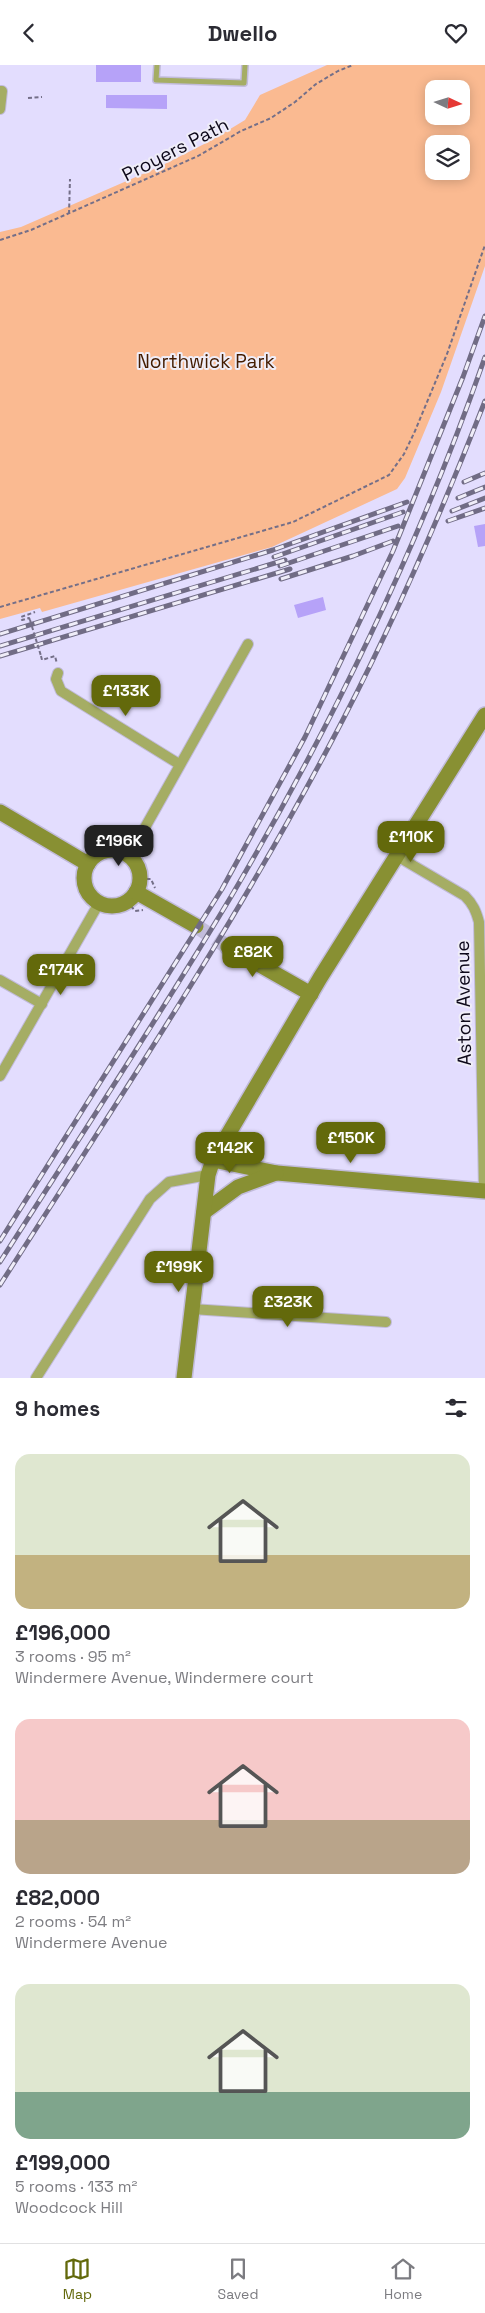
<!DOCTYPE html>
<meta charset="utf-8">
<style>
:root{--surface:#fff;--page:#f7f7f7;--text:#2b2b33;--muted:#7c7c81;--line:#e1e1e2;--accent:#63690b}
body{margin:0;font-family:"Space Grotesk",sans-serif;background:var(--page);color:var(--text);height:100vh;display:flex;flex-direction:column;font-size:19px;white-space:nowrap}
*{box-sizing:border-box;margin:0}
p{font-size:16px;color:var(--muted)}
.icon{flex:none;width:28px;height:28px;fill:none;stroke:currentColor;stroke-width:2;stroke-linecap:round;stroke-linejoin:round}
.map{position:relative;height:1313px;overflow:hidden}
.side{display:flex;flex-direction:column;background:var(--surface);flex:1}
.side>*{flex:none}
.needle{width:32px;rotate:94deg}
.tools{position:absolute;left:425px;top:15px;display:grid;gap:10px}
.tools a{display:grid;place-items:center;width:45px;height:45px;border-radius:10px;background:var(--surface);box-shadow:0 2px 12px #0003;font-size:25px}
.price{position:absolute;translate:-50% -42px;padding:0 11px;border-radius:10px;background:var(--accent);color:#fff;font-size:16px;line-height:32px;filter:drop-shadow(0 1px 2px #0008)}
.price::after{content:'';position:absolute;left:50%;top:30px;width:15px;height:11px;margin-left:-8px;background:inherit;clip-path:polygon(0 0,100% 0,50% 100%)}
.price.on{background:#222;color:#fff}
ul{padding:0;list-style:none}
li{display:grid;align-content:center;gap:10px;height:265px;padding:0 15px}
li span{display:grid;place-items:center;height:155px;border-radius:15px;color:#555}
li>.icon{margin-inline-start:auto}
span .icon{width:90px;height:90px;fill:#fffc;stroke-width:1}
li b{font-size:21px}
h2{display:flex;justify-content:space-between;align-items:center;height:60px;padding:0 15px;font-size:21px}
header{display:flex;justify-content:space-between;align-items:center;height:65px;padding:0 15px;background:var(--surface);font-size:22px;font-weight:700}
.tabs{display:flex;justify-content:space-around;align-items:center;height:70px;border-top:1px solid var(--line);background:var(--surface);font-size:14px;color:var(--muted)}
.tabs a{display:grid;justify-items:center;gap:2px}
.tabs .on{color:var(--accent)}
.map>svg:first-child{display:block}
.green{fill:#faba91;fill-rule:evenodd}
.building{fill:#b6a2f8}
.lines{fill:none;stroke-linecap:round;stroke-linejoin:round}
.secondary-tunnel{stroke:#c3bddc;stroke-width:15;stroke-dasharray:15 8;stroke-linecap:butt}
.lane-casing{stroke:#c1bbda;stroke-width:8}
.street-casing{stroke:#c1bbda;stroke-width:12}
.secondary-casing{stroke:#c1bbda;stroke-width:18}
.path{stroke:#746f88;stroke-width:2;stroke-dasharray:4 2.5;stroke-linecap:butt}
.lane{stroke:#a5ad64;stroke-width:5}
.street{stroke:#a5ad64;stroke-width:10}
.secondary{stroke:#889033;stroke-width:15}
.rail-casing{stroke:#716c85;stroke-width:5}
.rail{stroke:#efedf8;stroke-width:3;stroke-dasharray:9;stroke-linecap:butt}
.path-bridge{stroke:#746f88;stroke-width:2;stroke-dasharray:4 2.5;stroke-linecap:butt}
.labels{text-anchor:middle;stroke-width:4;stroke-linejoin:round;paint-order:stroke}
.street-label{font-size:19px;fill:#0d081a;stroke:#efedf8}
.park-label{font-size:19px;fill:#441c00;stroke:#efedf8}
</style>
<header><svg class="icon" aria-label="back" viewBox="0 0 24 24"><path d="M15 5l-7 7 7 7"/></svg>Dwello<svg class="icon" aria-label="heart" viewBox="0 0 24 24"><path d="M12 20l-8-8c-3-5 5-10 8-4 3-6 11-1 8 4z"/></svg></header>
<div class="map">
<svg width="485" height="1313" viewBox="0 0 485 1313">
<rect width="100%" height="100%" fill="#e3ddfe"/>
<path class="green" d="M327 0H485V201L441 327 405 413 397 424 272 482 42 547 40 543 0 554V167L21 162 161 101 212 75 245 55 260 30ZM434 24H461V51H434ZM434 79H461V106H434Z"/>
<g class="building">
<rect x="96" y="0" width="45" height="17"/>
<polygon points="106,30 167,30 167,44 106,43"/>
<polygon points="485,459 485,481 478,482 474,461"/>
<polygon points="323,532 326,545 298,553 294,540"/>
</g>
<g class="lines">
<polyline class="secondary-tunnel" points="196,861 228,882"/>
<defs>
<polyline id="lane" points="157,0 156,15 244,18 245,0"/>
<g id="street">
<polyline points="0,26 2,26 0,44"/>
<polyline points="58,608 56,614 61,626 179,699"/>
<polyline points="129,791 248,579"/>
<path d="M397 791 465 831C473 839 476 846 479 857L484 1126"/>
<polyline points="0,915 42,939"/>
<polyline points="0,1011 99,838"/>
<polyline points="192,1244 386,1257"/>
<polyline points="36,1313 150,1134 169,1117 208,1110"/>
</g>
<g id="secondary">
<polyline points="0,747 88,799"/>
<circle cx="112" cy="813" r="28"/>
<polyline points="136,827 196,861"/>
<polyline points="228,882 311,929"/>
<polyline points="213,1095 277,1108 485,1126"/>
<polyline points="204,1147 238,1122 276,1108"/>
<polyline points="184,1313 208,1110 213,1095 320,913 485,650"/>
</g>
</defs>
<use href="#lane" class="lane-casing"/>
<use href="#street" class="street-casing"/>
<use href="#secondary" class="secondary-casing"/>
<g class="path">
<polyline points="28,33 42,32"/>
<polyline points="69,149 70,114"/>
<polyline points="0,175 31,165 198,91 241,66 271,53 295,37 316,19 338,6 353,0"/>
<polyline points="0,542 293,457 389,410 404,389 415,366 447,289 485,180"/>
<polyline points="30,555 29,553 22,555 21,552 35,547"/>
<polyline points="41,591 42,595 55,591 57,599"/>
<polyline points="140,814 151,814 155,823"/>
<polyline points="127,836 135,846 143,845"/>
</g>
<use href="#lane" class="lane"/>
<use href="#street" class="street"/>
<use href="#secondary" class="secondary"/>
<defs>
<g id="rail">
<polyline points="464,417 485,408"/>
<polyline points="458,433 485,422"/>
<polyline points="452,446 485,433"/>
<polyline points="448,456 485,443"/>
<polyline points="274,492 403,447"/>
<polyline points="280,501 398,461"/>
<polyline points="281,514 353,491 393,476"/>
<polyline points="0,569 273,485 407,437"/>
<polyline points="0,581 285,495"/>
<polyline points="0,591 290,504"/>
<polyline points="0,1176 222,824 305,672 393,486 463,312 485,251"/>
<path d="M0 1197C78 1075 158 954 232 830 332 660 420 479 485 292"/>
<path d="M0 1220C113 1043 230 868 328 683 388 571 439 454 485 336"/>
</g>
</defs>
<use href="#rail" class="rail-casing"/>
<use href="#rail" class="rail"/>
<polyline class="path-bridge" points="30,555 41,591"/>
</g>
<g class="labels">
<g class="street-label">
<text transform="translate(175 84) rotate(-27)" y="7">Proyers Path</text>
<text transform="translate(463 938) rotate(-91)" y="7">Aston Avenue</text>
</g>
<g class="park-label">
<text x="206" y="303">Northwick Park</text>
</g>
</g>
</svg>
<div class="tools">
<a><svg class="needle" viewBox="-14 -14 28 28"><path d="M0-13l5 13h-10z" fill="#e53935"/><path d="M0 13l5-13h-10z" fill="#7c7c81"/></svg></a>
<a><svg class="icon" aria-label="layers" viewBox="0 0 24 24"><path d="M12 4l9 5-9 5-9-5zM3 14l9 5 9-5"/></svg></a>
</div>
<b class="price" style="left:126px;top:652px">£133K</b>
<b class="price" style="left:411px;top:798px">£110K</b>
<b class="price on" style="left:119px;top:802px">£196K</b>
<b class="price" style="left:253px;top:913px">£82K</b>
<b class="price" style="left:61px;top:931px">£174K</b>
<b class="price" style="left:351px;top:1099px">£150K</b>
<b class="price" style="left:230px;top:1109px">£142K</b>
<b class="price" style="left:179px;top:1228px">£199K</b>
<b class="price" style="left:288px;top:1263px">£323K</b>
</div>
<section class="side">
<h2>9 homes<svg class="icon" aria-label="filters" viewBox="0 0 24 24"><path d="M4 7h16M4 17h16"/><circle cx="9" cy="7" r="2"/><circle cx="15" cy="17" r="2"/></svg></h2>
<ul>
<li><span style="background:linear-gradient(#dfe7d0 65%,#c2b280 0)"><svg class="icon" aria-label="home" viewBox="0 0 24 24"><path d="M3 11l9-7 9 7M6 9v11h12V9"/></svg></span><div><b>£196,000</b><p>3 rooms · 95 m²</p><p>Windermere Avenue, Windermere court</p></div></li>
<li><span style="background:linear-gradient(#f6c9c9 65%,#b9a48a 0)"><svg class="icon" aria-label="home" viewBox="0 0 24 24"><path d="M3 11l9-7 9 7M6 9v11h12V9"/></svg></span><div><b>£82,000</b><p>2 rooms · 54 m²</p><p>Windermere Avenue</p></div></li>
<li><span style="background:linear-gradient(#dfe7d0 70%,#7fa58c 0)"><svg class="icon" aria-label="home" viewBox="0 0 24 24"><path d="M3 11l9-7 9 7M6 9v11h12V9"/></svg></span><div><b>£199,000</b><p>5 rooms · 133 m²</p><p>Woodcock Hill</p></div></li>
</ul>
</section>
<nav class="tabs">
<a class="on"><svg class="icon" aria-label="map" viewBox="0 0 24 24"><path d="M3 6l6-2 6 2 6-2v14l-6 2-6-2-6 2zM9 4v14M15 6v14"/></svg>Map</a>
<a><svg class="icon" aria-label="saved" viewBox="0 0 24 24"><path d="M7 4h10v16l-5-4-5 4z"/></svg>Saved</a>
<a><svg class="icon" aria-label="home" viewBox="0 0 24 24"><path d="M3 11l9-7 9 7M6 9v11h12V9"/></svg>Home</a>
</nav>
